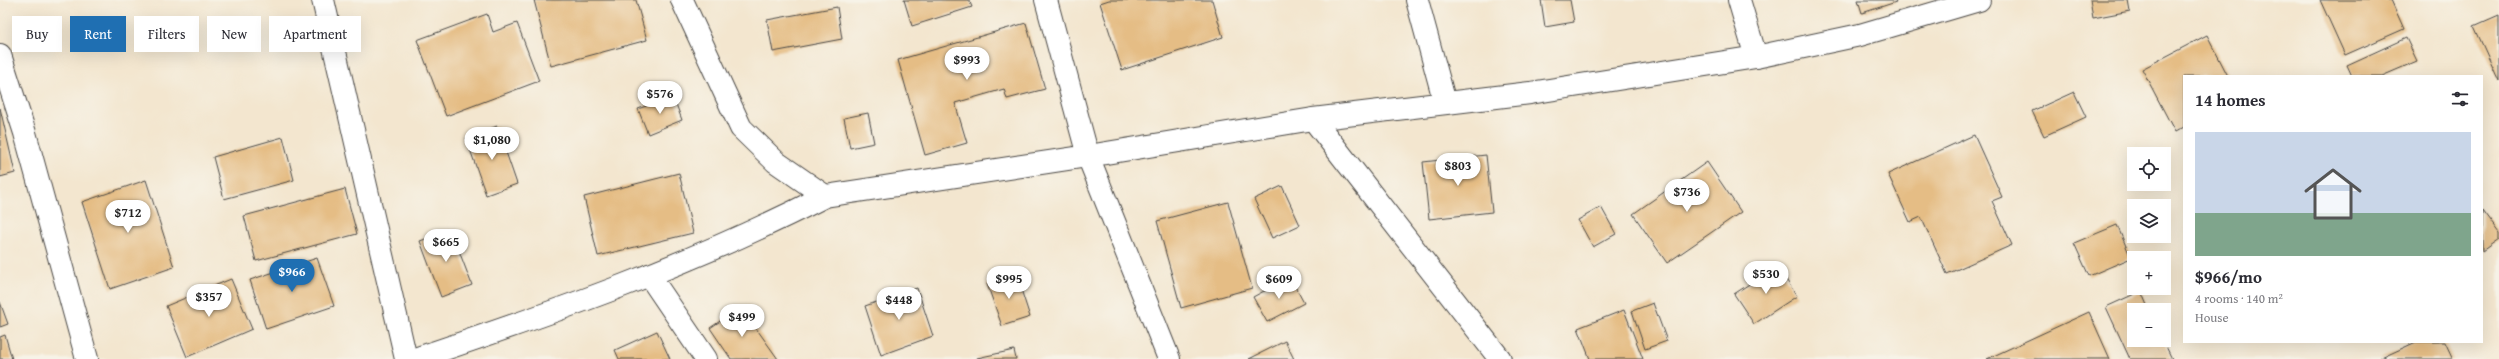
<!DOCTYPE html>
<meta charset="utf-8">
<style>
:root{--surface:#fff;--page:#f7f7f7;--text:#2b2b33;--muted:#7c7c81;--accent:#1f6fb2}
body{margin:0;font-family:"Gentium Book Plus",serif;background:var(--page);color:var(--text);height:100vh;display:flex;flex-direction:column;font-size:15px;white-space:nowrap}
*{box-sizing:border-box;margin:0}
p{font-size:13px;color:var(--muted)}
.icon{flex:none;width:22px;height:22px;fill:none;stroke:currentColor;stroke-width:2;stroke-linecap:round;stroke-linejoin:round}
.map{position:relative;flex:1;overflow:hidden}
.details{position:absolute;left:2183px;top:75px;width:300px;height:268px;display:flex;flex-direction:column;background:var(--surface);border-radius:0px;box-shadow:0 4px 16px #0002}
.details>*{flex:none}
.hud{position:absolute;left:12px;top:16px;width:380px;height:36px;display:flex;gap:8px}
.controls{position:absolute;left:2127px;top:147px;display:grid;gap:8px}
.controls a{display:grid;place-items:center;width:44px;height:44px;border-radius:0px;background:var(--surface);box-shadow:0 4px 16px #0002;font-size:20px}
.price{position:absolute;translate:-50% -34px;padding:0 9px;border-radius:14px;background:#fff;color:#222;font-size:13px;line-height:26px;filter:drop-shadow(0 1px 2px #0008)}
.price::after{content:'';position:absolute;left:50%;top:24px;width:12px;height:9px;margin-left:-6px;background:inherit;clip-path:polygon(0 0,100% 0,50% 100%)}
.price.active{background:var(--accent);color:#fff}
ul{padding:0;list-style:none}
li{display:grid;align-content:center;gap:8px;height:212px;padding:0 12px}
li span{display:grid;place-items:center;height:124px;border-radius:0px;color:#555}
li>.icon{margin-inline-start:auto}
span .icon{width:72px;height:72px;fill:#fffc;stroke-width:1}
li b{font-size:17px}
h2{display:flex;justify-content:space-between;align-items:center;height:48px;padding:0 12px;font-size:17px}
.pill{padding:0 14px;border-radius:0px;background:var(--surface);box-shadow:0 4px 16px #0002;font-size:14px;line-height:36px}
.pill.active{background:var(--accent);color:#fff}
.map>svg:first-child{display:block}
.building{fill:#e5bd85}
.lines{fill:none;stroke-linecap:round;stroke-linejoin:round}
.minor-casing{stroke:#494744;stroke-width:24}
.minor{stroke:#fff;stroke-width:22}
</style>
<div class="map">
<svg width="2499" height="359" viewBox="0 0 2499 359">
<rect width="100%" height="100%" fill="#f7f3e8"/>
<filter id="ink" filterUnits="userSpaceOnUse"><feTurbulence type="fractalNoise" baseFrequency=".025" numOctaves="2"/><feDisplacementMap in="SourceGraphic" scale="8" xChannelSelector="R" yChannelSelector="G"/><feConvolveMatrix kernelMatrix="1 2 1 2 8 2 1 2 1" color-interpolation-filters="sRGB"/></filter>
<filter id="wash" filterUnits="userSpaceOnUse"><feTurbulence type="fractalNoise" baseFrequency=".012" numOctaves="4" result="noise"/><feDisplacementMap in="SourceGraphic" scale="16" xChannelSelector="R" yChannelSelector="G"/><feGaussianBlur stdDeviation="0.9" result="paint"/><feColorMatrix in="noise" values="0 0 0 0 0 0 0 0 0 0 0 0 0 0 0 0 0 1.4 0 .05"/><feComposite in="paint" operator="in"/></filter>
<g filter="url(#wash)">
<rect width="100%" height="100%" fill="#f3e6cf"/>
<g id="blocks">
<g class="building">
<polygon points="534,0 636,0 647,40 551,66"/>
<polygon points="904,0 969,0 972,7 912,26"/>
<polygon points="1109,0 1212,0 1223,37 1122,70 1100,3"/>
<polygon points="1541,0 1570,0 1574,22 1545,27"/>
<polygon points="1858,0 1895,0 1896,2 1862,13"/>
<polygon points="2090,0 2128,0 2130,11 2093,18"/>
<polygon points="2320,0 2391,0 2404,29 2345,55"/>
<polygon points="837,7 842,39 773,52 767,20"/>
<polygon points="487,14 493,32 517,23 539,81 446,116 417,40"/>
<polygon points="2499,15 2499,81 2474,26"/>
<polygon points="1026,23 1045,89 1007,99 1004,89 955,103 967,143 925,155 898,60"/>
<polygon points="2207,35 2228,76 2184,76 2184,127 2175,132 2142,69"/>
<polygon points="2406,38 2417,61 2382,76 2352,76 2347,65"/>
<polygon points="2074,92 2086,117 2044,136 2032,111"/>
<polygon points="673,96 682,120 648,134 638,109"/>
<polygon points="0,108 15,173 0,177"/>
<polygon points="868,113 874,143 850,148 844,118"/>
<polygon points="497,126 517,184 486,195 466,138"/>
<polygon points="1974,135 2002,197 1992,201 2012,245 1947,274 1921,217 1910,222 1888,174"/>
<polygon points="283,137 294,180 224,199 213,157"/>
<polygon points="1486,155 1492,212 1429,219 1423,162"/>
<polygon points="1707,162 1741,212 1667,263 1633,214"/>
<polygon points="679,173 693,233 598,256 584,197"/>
<polygon points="146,180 174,267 110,289 82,202"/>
<polygon points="1282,186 1300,225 1272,238 1254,199"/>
<polygon points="345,189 357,234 256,261 244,216"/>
<polygon points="1228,202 1252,288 1181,308 1157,221"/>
<polygon points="1601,207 1616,234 1593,247 1578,220"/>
<polygon points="2482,210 2499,233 2499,239 2482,251"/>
<polygon points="2117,225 2131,258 2089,276 2074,243"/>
<polygon points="451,230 472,285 441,297 420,241"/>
<polygon points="317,258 334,306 266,329 250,280"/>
<polygon points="1777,266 1797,296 1754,324 1734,294"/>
<polygon points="1016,274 1030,317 1002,326 987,284"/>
<polygon points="1290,277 1304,303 1267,322 1253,297"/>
<polygon points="231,279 252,329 187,357 166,306"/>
<polygon points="917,288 933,336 881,355 865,306"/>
<polygon points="2141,291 2149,310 2134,310 2134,340 2163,340 2172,359 2130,359 2106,307"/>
<polygon points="0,302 8,324 0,327"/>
<polygon points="1653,303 1667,341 1645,349 1632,311"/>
<polygon points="741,307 778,359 731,359 710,328"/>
<polygon points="1624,310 1643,359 1590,359 1578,328"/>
<polygon points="2089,312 2110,359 1987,359"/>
<polygon points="657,331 670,359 619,359 615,350"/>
<polygon points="5,335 12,359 0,359 0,337"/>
<polygon points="1285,341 1294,359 1249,359"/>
<polygon points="2416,342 2445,342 2453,359 2379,359"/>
<polygon points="1014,350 1016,359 977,359 977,358"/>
</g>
</g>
</g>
<g filter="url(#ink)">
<use href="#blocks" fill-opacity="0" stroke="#494744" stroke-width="1"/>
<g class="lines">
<defs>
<g id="minor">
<polyline points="323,0 406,359"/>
<polyline points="682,0 741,128 776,162 825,196 1088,156 1313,119 1530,93 1756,57 1860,35 1979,0"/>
<polyline points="1046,0 1088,156 1169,359"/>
<polyline points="1417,0 1445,103"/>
<polyline points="1739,0 1756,57"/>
<polyline points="0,55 25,133 87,359"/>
<polyline points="1313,119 1500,359"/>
<polyline points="649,275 706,359"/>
<path d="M415 359C555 312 693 264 825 196"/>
</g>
</defs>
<use href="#minor" class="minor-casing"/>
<use href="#minor" class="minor"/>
</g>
</g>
</svg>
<div class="controls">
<a><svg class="icon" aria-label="locate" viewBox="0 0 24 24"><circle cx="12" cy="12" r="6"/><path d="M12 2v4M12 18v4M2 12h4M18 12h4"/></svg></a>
<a><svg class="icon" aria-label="layers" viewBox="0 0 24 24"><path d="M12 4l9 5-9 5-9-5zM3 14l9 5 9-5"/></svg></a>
<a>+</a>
<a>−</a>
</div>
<b class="price" style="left:967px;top:81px">$993</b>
<b class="price" style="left:660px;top:115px">$576</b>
<b class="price" style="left:492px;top:161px">$1,080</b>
<b class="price" style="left:1458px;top:187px">$803</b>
<b class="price" style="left:1687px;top:213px">$736</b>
<b class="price" style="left:128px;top:234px">$712</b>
<b class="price" style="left:446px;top:263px">$665</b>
<b class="price active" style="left:292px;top:293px">$966</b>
<b class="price" style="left:1766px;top:295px">$530</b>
<b class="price" style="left:1009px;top:300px">$995</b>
<b class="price" style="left:1279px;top:300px">$609</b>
<b class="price" style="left:209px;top:318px">$357</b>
<b class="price" style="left:899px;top:321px">$448</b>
<b class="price" style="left:742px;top:338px">$499</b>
<div class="hud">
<a class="pill">Buy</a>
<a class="pill active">Rent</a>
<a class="pill">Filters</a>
<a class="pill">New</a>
<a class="pill">Apartment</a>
</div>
<section class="details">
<h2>14 homes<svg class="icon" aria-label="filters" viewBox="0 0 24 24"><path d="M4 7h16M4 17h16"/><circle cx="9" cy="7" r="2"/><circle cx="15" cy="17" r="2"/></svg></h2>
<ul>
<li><span style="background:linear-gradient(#c9d6e8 65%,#7fa58c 0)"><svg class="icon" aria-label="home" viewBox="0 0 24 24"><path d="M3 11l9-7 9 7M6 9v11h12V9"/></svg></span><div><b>$966/mo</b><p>4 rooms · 140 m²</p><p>House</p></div></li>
</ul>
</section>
</div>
